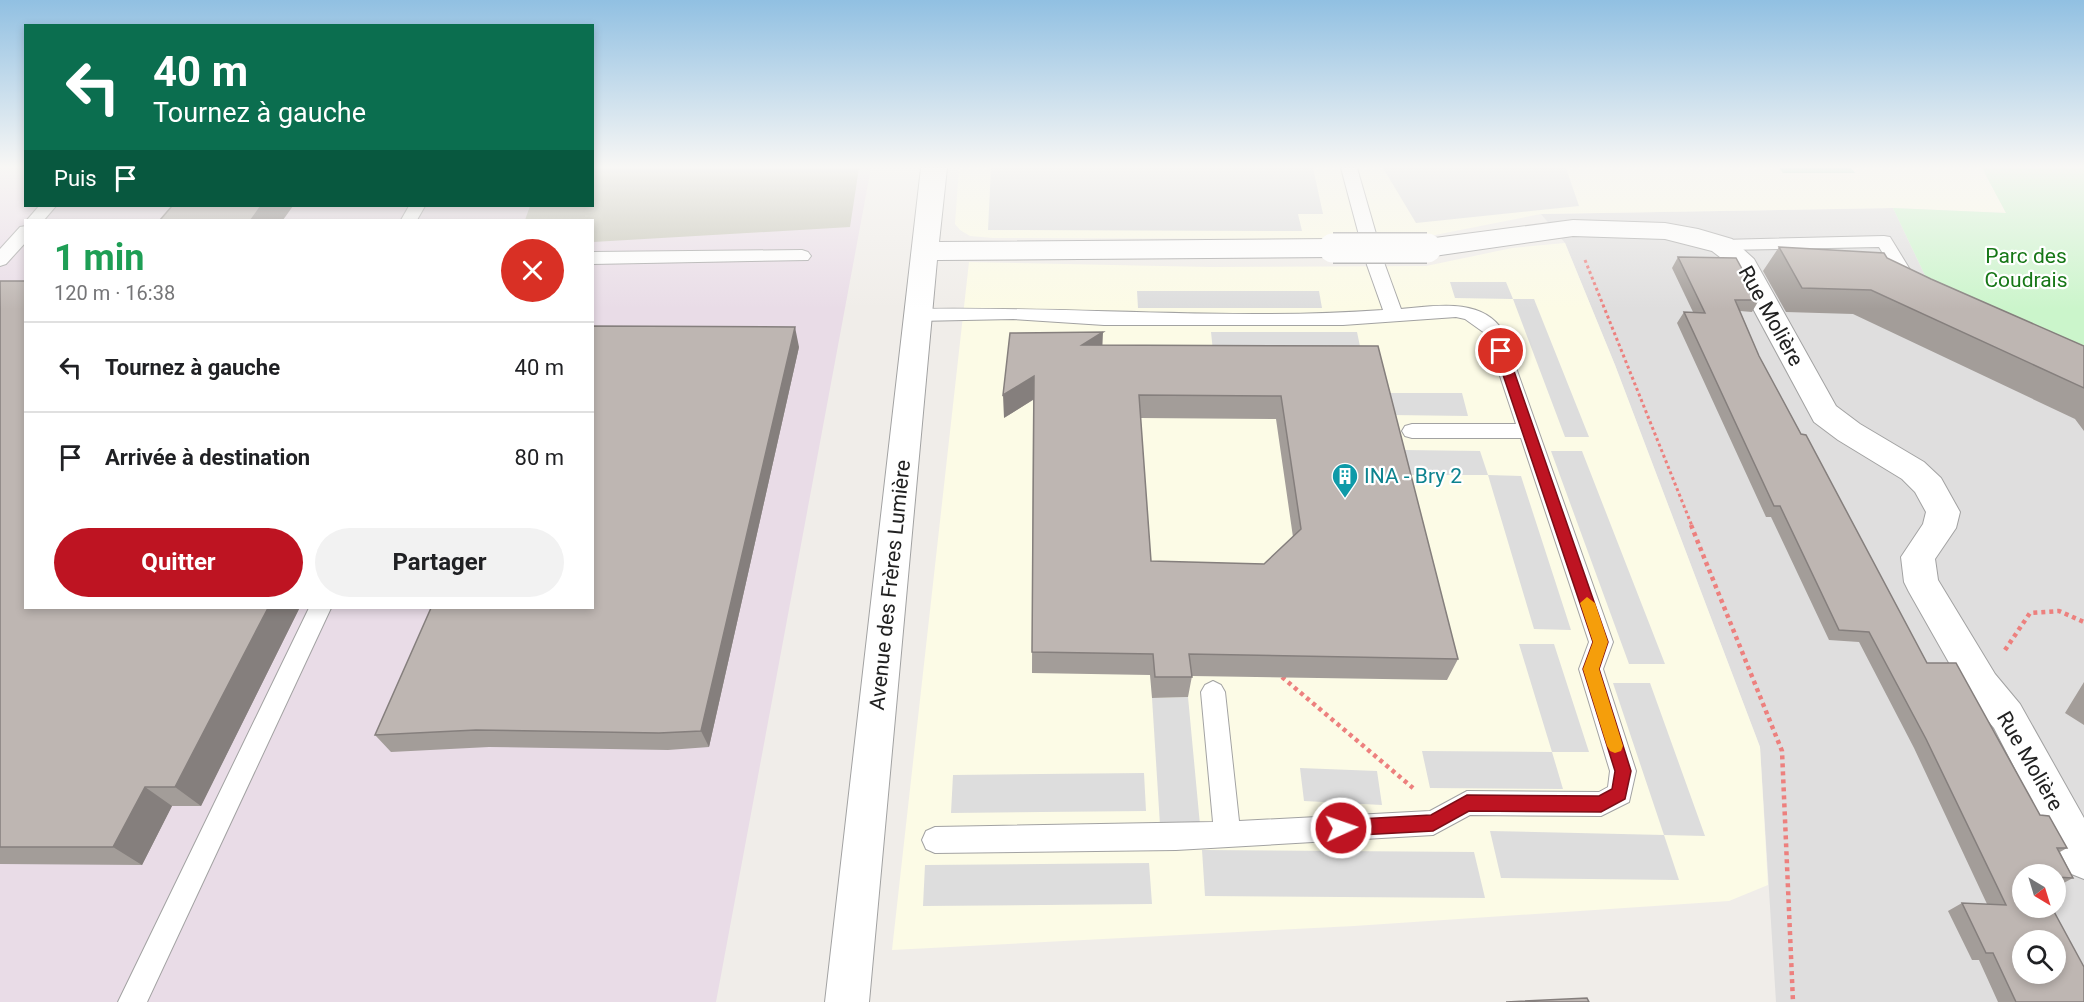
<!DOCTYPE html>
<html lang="fr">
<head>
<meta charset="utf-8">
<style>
  :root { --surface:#fff; --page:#f2f2f2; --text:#202124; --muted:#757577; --line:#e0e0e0; --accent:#be1422 }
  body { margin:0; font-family:Roboto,sans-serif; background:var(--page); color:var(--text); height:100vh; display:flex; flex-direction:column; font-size:22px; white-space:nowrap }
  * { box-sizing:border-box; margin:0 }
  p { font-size:20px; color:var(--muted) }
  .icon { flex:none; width:33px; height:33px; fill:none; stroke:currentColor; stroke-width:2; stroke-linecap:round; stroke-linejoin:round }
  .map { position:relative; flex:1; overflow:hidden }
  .details { position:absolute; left:24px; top:219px; width:570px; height:390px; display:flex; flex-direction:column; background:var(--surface); border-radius:0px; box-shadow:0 3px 9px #0003 }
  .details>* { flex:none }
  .guide { position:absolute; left:24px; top:24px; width:570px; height:183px; border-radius:0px; box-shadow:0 3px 9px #0003; background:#0b6e4f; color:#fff; overflow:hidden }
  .needle { width:39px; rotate:142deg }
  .buttons { position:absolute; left:2012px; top:864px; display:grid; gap:12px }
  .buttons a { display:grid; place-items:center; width:54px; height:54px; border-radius:50%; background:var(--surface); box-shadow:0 3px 9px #0003; font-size:30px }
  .pin { position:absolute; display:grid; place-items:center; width:51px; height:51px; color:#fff; margin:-26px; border:3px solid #fff; border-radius:50%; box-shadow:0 2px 6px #0007 }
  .me { position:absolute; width:66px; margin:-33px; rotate:87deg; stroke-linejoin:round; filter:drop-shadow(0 0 4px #0008) }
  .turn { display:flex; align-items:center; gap:21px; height:126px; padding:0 30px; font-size:27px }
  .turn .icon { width:78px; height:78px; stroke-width:2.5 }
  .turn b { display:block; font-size:42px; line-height:51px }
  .then { display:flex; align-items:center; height:57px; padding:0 30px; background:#0003; gap:12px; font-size:22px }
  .round { display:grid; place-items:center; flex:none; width:63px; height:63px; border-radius:32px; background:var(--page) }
  .headline { display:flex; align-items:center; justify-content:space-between; height:102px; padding:0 30px }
  h1 { font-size:36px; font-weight:700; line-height:45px; color:#1e9e55 }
  .action { display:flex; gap:12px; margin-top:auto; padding:12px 30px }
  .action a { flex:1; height:69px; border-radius:36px; background:var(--accent); color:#fff; font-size:24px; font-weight:700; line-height:69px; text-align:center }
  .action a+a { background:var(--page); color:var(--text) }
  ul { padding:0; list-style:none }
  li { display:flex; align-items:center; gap:18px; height:90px; padding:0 30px; border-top:2px solid var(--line) }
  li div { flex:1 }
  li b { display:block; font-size:22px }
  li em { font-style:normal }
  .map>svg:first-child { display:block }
</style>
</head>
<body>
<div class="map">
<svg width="2084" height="1002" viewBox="0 0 2084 1002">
  <rect width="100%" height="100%" fill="#f0ede9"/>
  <path fill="#dfdede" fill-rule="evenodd" d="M1893,208L1931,288L2084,357V1002H1776L1760,747L1615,365L1565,243L1541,214ZM2022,874H2055V908H2022ZM2022,940H2055V974H2022Z"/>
  <path fill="#e9dce7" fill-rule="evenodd" d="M0,168H25L26,206H592L593,168H871L716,1002H0ZM26,220H592V608H26Z"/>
  <path fill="#fcfbe6" d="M959,168H1982L2006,213L1893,208L1541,214L1430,236L1400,239L993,238L970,236L960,230L955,224Z
    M1565,243L1615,365L1760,747L1768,885L1729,901L1354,926L892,950L969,262L1210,267L1426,266L1512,248Z"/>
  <path fill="#c4c3b5" d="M593,168H859L850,227L593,242L592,220H525L530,206H592Z"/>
  <path fill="#cbf5cb" d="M1982,168H2084V357L1931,288L1893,208L2006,213Z"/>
  <path fill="#8fd7b6" d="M1779,168H1851L1855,173H1783Z"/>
  <path fill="#ddd" d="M991,168H1313L1323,214H1298L1302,231L988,230Z
    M1383,168H1566L1579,206L1416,223Z
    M1450,282H1506L1513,299H1534L1589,437H1565L1513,299L1455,298Z
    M1137,291H1319L1322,308H1138Z
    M1211,332H1357L1361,351H1213Z
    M1387,393H1462L1468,416L1392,415Z
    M1403,450L1480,451L1488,475L1521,476L1571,630L1534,629L1488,475H1409Z
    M1551,451H1582L1665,664H1629Z
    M1519,644H1554L1589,752H1552L1563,789L1430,788L1422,751L1552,752Z
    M1613,683H1650L1705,836L1664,835L1679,880L1501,878L1490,831L1664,835Z
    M1188,697L1200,825H1160L1152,698Z
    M1300,768L1377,771L1382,805L1304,801Z
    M1144,773L1146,811L951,813L953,775Z
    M1202,850L1474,852L1485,898L1205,896Z
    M1149,863L1152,904L923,906L925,865Z"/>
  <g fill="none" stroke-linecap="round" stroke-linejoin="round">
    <g stroke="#a2a2a2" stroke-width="2">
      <path id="service" d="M1341,168H1357L1385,265L1401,309C1434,306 1482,297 1503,331L1613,642L1603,669L1636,771L1629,802L1601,816L1470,815L1433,835L1176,850L935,853L926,849L922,840L926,831L935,827L1213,822L1201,692L1205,685L1213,681L1221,685L1225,692L1239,821L1430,811L1467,791L1599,792L1608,787L1610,771L1579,669L1589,642L1521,438H1412L1405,436L1402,431L1405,426L1412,424H1516L1486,334L1465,319L1456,317L1343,325H1104L1013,319L917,321L911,319L908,315L911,311L917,309C1072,306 1228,321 1383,310L1367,265Z
        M39,206H56L44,220H27Z
        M409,206H425L417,220H401Z
        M26,226V242L6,264L0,266V249L20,227Z
        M1884,236L1890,237L1920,286L1917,290H1905L1879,247L1722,250L1713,245L1722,240Z
        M802,250L808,252L811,256L808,260L592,264V252Z
        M309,608H331L147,1002H118Z"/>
    </g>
    <g stroke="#a2a2a2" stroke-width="2">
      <path id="minor" d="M921,168H947L939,242L1333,239L1343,242L1347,248L1343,254L1333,257L937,260L869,1002H825Z
        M1573,220L1665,223L1698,229L1732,239L1754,259L1836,406L1860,424L1924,462L1941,478L1960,512L1956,528L1935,559L1938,580L1995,674L2020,704L2084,818V879L2069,873L1994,728L1969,698L1909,592L1904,582L1901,557L1923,524L1926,512L1915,492L1902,479L1838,440L1814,422L1729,264L1712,251L1665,239L1573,236L1427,257L1417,254L1413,248L1417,242L1427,239Z"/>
    </g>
    <path stroke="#ed807e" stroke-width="3" stroke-dasharray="3 3" stroke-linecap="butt" d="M1585,260L1692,526"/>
    <path stroke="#ed807e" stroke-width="4.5" stroke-dasharray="4 4" stroke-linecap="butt" d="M1691,525L1782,751L1793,1002
      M2005,650L2030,613L2059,611L2084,622
      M1282,677L1413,788"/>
    <use href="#service" fill="#fff" fill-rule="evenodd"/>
    <use href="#minor" fill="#fff" fill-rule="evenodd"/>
    <g stroke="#a2a2a2" stroke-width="32" stroke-linecap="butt">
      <path id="minor-bridge" d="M1333,248H1427"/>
    </g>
    <use href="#minor-bridge" stroke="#fff" stroke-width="29"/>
  </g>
  <path fill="#a39d99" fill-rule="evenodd" d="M1779,247L1887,258L1931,279L2084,346V431L2075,419L1853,314L1786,312L1763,271Z
    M1678,257L1759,300L1752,312L1740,311L1759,356L1801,434L1927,663L2040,815L2067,848L2060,852L2073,878L2058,886H2055V874H2022L2084,1002H1998L1979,960H1972L1948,911L1962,903L1987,904L1914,748L1859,642L1829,640L1771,517H1766L1677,323L1684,312H1693L1672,268Z
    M0,281L26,608L299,609L201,806H172L142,865L0,864Z
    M1102,345L1378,346L1458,659L1447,680L1192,676L1188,697L1152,698L1150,675L1032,673L1033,400L1004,418ZM1140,418L1276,419L1293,537L1264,564L1151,561Z
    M799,347L709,747L668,750L489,747L391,752L375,735Z
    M2084,682V725L2065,713Z"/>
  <path fill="#857f7d" d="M261,206H293L283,220H251Z
    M795,327L799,347L709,747L701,731Z
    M1103,332L1102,355L1082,345Z
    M1034,376V399L1004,418L1003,395Z
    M268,608H298L299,609L201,806L175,787Z
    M145,787L172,806L142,865L113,847Z"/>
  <path fill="#beb6b2" stroke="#857f7d" stroke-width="1.5" fill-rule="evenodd" d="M172,206H261L251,220H160Z
    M1779,247L1884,253L1887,258L1931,279L2084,346V388L1871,290L1802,288Z
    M1678,257L1736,258L1759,300H1735L1759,356L1801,434L1806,435L1927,663H1956L2040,815L2049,816L2067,848H2057L2073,878L2055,877V874H2022V908H2052L2084,967V1002H2016L1993,953H1986L1962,903L2006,905L1926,739L1869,632L1839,630L1780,506H1774L1684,312L1705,313ZM2022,940H2055V974H2022Z
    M0,281H26V608H268L175,787H145L113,847H0Z
    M592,326L795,327L701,731L659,733L476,730L375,735L431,608H592Z
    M1103,332L1082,345L1378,346L1458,659L1189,654L1192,677H1155L1153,654L1032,652L1034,376L1003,395L1010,333ZM1139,395L1281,396L1301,529L1264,564L1151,561Z
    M1587,998L1589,1002H1506Z"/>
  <linearGradient id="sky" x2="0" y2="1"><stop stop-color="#91c0e2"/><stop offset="0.54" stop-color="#f8f7f5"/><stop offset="1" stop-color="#f8f7f5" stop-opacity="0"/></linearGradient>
  <rect width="2084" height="309" fill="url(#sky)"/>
  <path fill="#be1422" stroke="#7c0d16" stroke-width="1.5" d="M1501,347L1507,351L1608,642L1599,669L1631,771L1625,799L1601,812L1469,811L1433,831L1341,836L1335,833L1333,828L1335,822L1341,820L1431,815L1467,795L1599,796L1612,789L1615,771L1583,669L1593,642L1495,351Z"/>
  <path fill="#f59e0b" d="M1587,597L1595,603L1608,642L1599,669L1623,746L1621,751L1615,753L1610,751L1607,746L1583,669L1593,642L1580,603Z"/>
  <defs>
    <g id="building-pin" transform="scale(1.35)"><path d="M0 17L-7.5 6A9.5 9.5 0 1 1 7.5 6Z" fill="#0f9aa8" stroke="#fff"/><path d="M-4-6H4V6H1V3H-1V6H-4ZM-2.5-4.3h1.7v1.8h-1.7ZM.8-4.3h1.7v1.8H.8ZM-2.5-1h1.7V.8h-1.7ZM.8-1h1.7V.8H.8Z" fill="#fff"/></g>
  </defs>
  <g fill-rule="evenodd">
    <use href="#building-pin" x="1345" y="476"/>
  </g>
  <g text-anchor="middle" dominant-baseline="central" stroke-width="4.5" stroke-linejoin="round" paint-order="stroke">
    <g font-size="21" fill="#177717" stroke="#fff">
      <text x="2026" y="256">Parc des<tspan x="2026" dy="24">Coudrais</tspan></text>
    </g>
    <g font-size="21" fill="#212121" stroke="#fff">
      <text transform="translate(1771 316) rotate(61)">Rue Molière</text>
      <text transform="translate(890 585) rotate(-84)">Avenue des Frères Lumière</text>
      <text transform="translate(2030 761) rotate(60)">Rue Molière</text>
    </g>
    <g font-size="21" fill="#0d838f" stroke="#fff" text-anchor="start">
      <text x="1364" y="476">INA - Bry 2</text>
    </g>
  </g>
</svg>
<div class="buttons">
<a><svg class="needle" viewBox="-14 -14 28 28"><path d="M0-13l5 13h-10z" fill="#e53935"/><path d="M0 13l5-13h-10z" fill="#757577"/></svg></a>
<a><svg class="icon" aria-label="search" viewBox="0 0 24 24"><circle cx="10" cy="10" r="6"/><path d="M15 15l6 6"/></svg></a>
</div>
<div class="pin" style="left:1501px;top:351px;background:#d93025"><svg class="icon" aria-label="arrive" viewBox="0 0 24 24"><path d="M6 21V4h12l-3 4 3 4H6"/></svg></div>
<svg class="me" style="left:1341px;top:828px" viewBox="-20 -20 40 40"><circle r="17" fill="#be1422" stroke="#fff" stroke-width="3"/><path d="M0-11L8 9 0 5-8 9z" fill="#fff"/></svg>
<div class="guide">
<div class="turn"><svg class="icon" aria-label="left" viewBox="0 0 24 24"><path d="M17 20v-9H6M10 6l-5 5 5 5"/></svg><div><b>40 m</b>Tournez à gauche</div></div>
<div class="then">Puis<svg class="icon" aria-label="arrive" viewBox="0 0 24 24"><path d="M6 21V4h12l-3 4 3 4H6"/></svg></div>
</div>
<section class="details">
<div class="headline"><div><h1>1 min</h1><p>120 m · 16:38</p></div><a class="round" style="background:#d93025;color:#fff"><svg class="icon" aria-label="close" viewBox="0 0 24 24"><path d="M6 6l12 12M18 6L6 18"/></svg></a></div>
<ul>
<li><svg class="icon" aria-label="left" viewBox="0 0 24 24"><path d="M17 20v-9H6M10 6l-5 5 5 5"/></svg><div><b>Tournez à gauche</b></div><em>40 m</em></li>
<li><svg class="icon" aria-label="arrive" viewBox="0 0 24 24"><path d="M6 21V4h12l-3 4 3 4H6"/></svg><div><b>Arrivée à destination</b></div><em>80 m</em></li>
</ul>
<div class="action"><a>Quitter</a><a>Partager</a></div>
</section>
</div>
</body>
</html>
